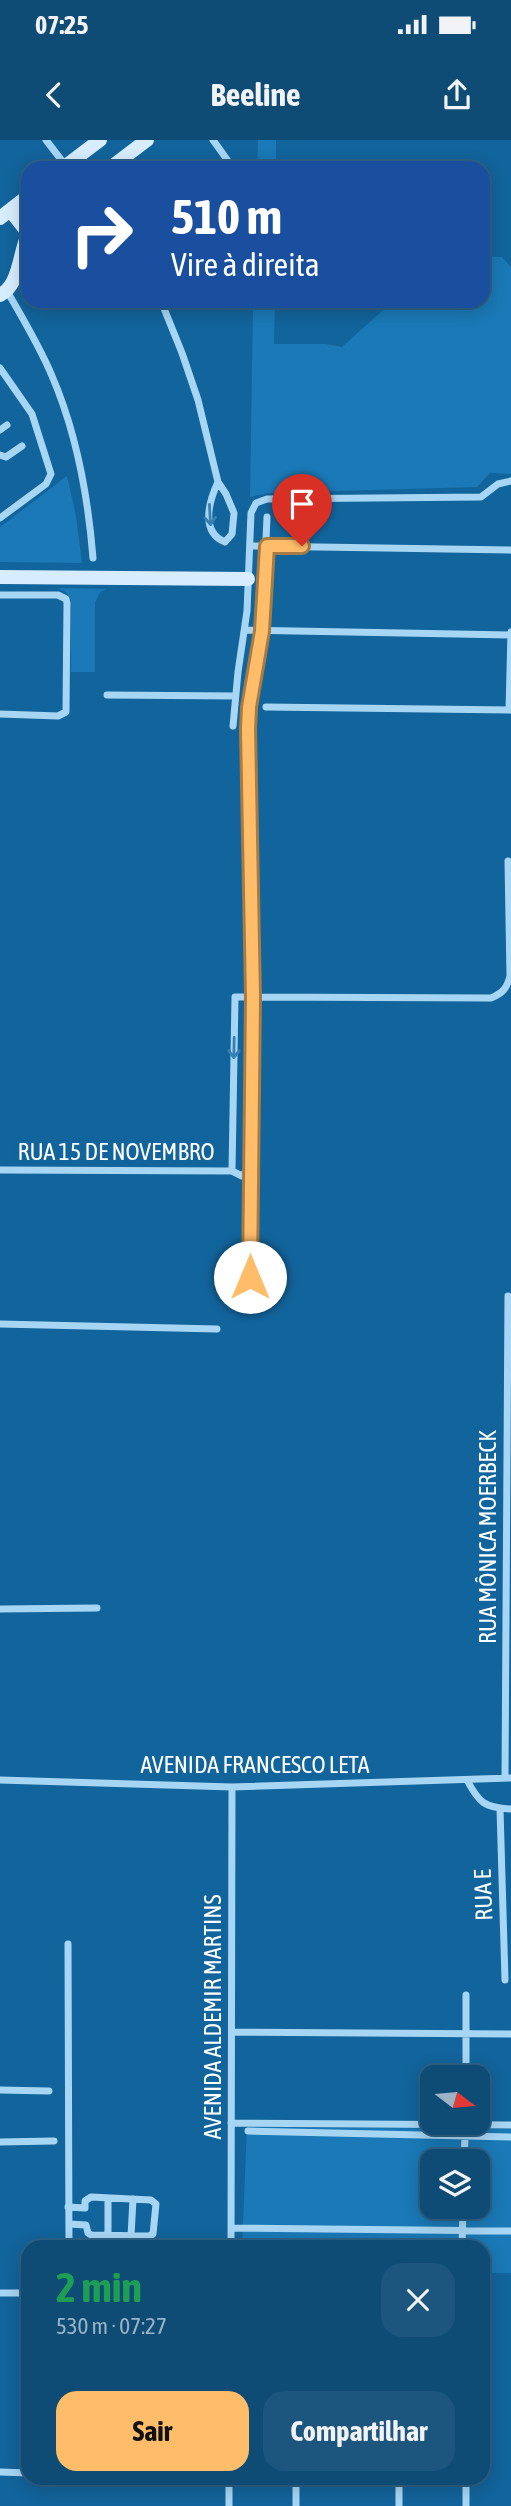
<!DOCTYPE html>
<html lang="pt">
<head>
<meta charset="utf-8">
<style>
  :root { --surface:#0e4b75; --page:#1c557d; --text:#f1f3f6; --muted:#9bb3c5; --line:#2e6387; --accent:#ffbd6a }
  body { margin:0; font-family:"Asap Condensed",sans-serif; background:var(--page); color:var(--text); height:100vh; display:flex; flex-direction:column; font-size:26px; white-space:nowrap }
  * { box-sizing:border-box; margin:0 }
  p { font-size:23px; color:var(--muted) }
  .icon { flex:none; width:38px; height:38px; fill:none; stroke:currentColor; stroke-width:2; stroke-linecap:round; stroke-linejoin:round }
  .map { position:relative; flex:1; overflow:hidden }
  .drawer { position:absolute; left:21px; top:2100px; width:469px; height:245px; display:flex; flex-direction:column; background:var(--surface); border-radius:21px; box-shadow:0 4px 18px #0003,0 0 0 2px var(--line) }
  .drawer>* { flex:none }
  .hud { position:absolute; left:21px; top:21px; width:469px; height:147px; border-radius:21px; box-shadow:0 4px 18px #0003,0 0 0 2px var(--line); background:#1a4fa0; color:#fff; overflow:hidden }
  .needle { width:46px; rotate:106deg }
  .controls { position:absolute; left:420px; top:1925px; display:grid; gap:14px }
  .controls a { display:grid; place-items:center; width:70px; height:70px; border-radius:14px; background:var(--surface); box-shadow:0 4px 18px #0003,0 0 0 2px var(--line); font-size:35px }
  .pin { position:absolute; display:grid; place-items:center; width:60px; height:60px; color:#fff; margin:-72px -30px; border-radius:50% 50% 50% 0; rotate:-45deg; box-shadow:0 0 7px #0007 }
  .pin .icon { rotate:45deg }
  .me { position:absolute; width:77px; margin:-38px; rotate:0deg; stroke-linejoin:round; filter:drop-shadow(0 0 5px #0008) }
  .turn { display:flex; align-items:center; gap:24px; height:147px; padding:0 35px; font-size:32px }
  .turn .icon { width:91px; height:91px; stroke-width:2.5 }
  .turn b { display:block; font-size:49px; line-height:60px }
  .round { display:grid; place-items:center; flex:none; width:74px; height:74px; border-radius:21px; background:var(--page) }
  .headline { display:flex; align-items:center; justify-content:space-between; height:119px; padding:0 35px }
  h1 { font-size:42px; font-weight:700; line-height:52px; color:#1e9e55 }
  .action { display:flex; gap:14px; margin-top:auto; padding:14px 35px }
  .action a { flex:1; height:80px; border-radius:21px; background:var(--accent); color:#111; font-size:28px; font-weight:700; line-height:80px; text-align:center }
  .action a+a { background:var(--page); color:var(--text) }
  .status { display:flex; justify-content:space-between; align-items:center; height:49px; padding:0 35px; background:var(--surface); direction:ltr }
  .status svg { height:19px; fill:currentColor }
  header { display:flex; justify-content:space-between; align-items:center; height:91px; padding:0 35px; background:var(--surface); font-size:32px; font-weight:700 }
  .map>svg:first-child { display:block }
</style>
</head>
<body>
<div class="status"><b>07:25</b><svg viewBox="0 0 49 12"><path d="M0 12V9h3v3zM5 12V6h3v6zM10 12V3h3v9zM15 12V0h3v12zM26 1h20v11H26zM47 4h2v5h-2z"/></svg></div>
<header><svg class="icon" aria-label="back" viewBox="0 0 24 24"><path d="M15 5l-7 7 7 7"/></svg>Beeline<svg class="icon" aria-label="share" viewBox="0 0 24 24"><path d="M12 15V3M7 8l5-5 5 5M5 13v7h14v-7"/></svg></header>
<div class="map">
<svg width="511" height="2366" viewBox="0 0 511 2366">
  <rect width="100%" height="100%" fill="#12649c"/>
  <path fill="#1a79b6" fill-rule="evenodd" d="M258,0H276V28H257Z
    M483,116L502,117L511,127V334L490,333L477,347L268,353L250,357L253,161H275L274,204H326L342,207L393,161H483Z
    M67,336L76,376L82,423L0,422V387Z
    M57,448L107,449L100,452L95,463V532H71V461L66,452Z
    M247,1987L511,1989V2133H483V2107H242ZM432,2021H478V2067H432Z"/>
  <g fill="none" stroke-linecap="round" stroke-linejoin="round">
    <path stroke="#a7d6f4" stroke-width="7" d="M46,0L66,26
      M213,0L233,28
      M7,151C23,179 40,207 52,236C77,294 88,356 93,418
      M161,161L182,213L198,260L218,342L226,354L234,373L232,394L225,402C200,392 209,361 218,342
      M0,228L32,274L51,334L46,344L0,378
      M0,290L7,285
      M0,315L6,317L22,306
      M250,406L511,410
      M0,455H58L66,459L67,463L66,572L58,576L0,574
      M246,490L511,495
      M107,555L235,556
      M266,567L511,570
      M509,570L511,492
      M233,586L238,532L247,471L251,373L256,363L267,359L481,357L498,344L511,341
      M251,1026L242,1036L232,1031L235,857L491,858C503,853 507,848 510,836L508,721
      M0,1030L232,1031
      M250,1137L253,857L248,589L249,567L262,490L267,377
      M0,1184L217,1189
      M0,1469L97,1468
      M505,1638L508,1156
      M0,1640L232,1647L511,1638
      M467,1640C479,1663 485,1668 511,1669
      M500,1669L505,1840
      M68,1804L69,2107
      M466,1855V1937
      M232,1892L511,1894
      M0,1950L49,1951
      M231,1983L511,1985
      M248,1991L511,1997
      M0,2002L54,2001
      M464,2021L465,1997
      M68,2067L85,2068V2061L91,2057L151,2060L156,2064L153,2094L149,2096L91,2095L88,2093L86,2085L69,2084
      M231,2088L511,2091
      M108,2095V2058
      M131,2096L133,2059
      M231,2107L232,1647
      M462,2107L463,2067
      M0,2153H28
      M0,2332L28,2333
      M399,2338V2366
      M229,2366V2338
      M296,2366V2338
      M466,2366V2338"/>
    <path stroke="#d7edfd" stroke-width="14" d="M63,28L100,0
      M110,28L147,0
      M10,70L28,93
      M0,78L28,56
      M0,155C20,145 19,113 28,95
      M0,437L248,439"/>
  </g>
  <defs><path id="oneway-shaft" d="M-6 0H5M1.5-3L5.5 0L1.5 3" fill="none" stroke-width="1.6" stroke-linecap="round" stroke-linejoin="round" transform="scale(1.75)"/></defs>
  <g stroke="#3780b2">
    <use href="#oneway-shaft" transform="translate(210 375) rotate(87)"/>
    <use href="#oneway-shaft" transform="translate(234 908) rotate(91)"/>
  </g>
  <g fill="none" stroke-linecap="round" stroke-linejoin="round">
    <g stroke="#a67b45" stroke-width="18">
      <path id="route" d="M250,1137L253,857L248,589L249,567L262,491L267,406H302"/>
    </g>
    <use href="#route" stroke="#ffbd6a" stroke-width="12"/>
  </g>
  <g text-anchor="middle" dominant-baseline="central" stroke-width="7" stroke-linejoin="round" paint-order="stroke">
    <g font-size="24" fill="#fff" stroke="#12649c">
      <text x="116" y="1011">RUA 15 DE NOVEMBRO</text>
      <text transform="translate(487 1397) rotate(-90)">RUA MÔNICA MOERBECK</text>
      <text x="255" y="1624">AVENIDA FRANCESCO LETA</text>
      <text transform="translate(483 1755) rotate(-92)">RUA E</text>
      <text transform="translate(212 1877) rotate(-90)">AVENIDA ALDEMIR MARTINS</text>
    </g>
  </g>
</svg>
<div class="controls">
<a><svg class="needle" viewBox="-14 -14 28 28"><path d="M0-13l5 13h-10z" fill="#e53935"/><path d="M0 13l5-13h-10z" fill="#9bb3c5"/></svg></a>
<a><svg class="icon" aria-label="layers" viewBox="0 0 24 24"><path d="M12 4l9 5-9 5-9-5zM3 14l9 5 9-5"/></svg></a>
</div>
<div class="pin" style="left:302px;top:406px;background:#d93025"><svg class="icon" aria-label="arrive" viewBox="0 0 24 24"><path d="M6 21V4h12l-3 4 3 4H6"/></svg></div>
<svg class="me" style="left:250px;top:1137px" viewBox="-20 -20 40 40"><circle r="19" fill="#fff"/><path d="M0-13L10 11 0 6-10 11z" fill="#ffbd6a"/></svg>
<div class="hud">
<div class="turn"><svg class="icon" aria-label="right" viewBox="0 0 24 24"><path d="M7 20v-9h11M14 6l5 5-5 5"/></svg><div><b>510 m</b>Vire à direita</div></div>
</div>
<section class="drawer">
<div class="headline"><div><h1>2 min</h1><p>530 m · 07:27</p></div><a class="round"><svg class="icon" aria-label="close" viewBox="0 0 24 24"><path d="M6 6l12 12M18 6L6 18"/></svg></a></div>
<div class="action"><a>Sair</a><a>Compartilhar</a></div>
</section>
</div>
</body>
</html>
